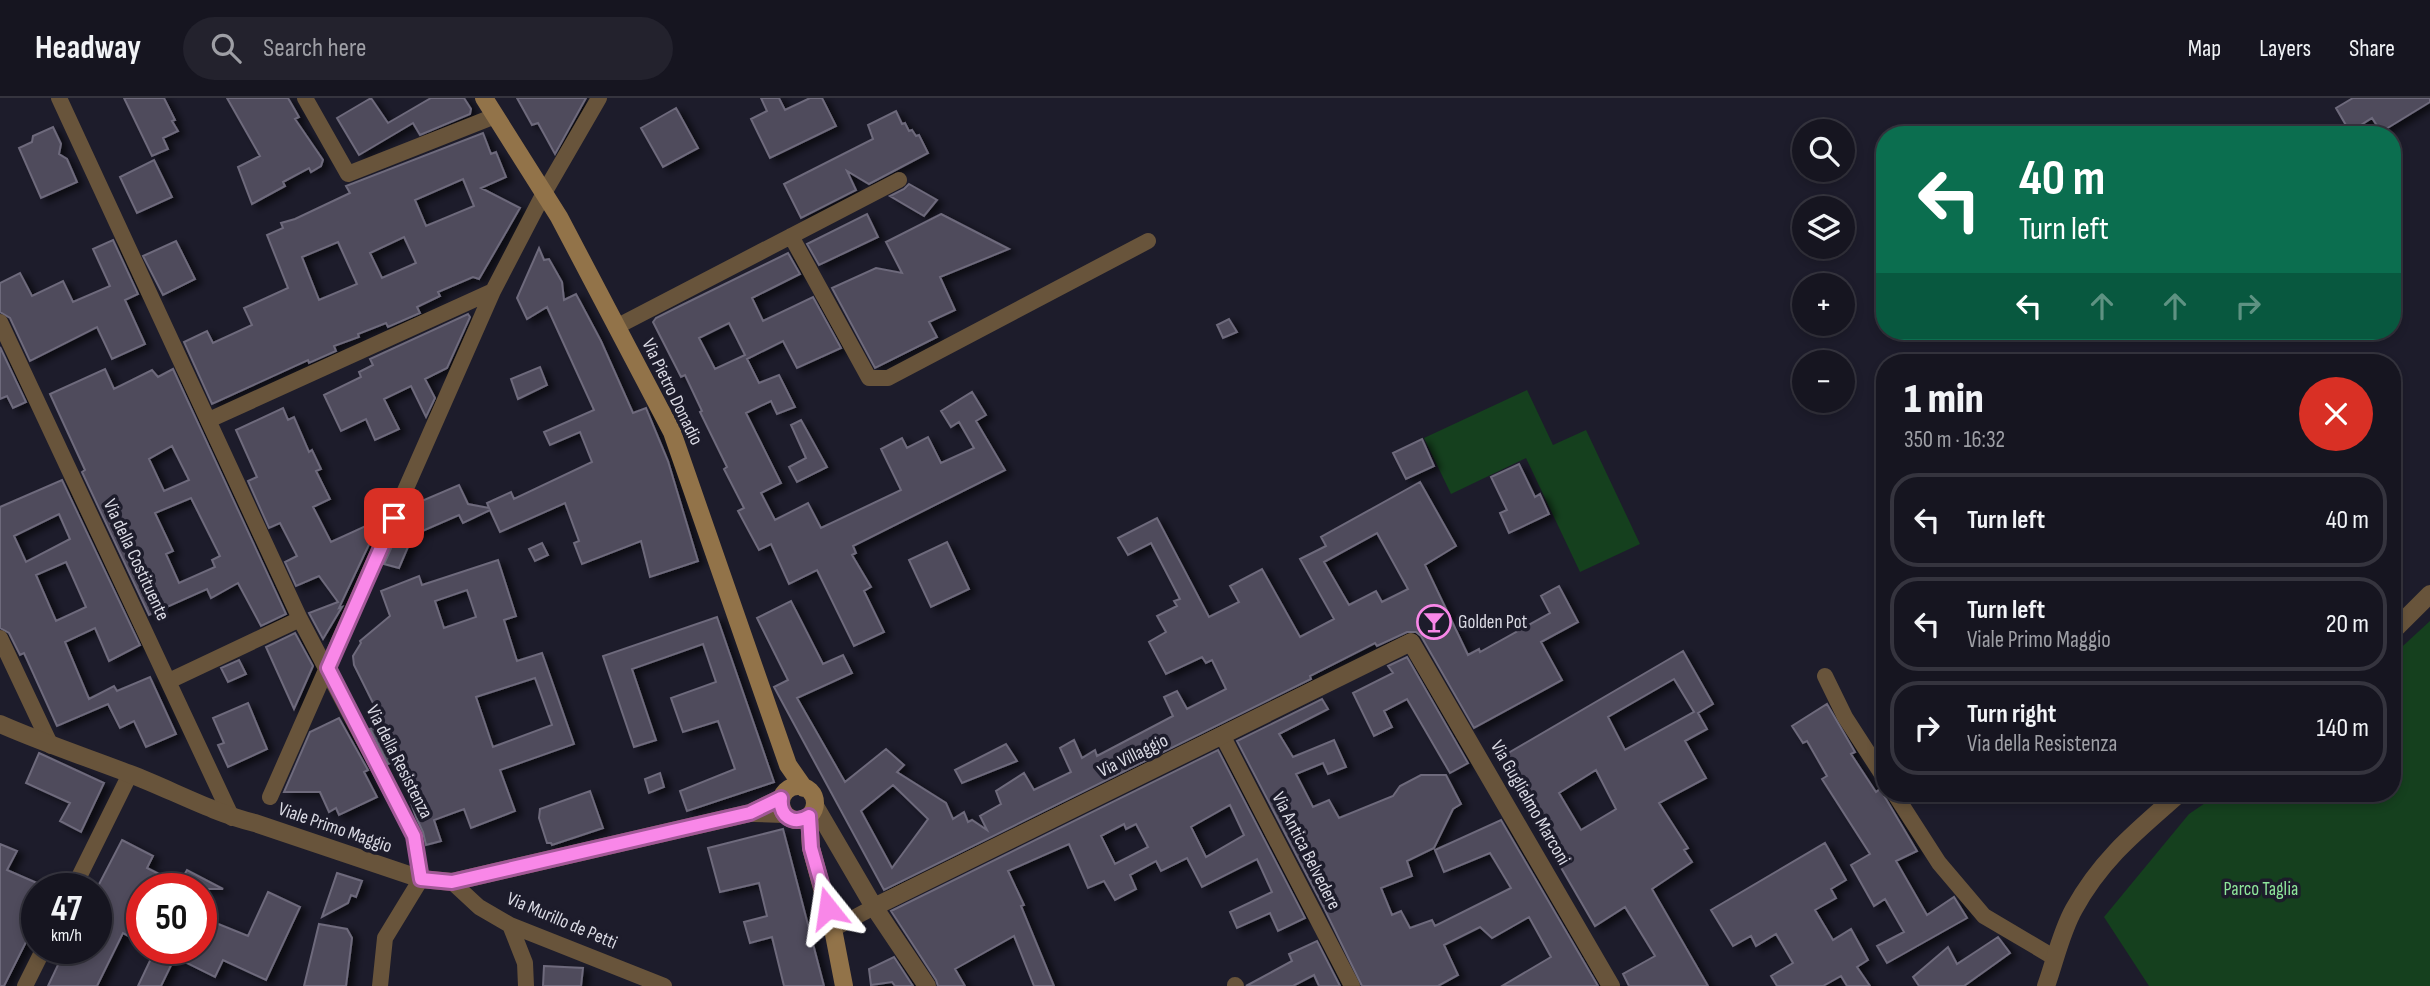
<!DOCTYPE html>
<html lang="en">
<head>
<meta charset="utf-8">
<style>
  :root { --surface:#161520; --page:#23222d; --text:#f1f3f6; --muted:#9e9fa5; --line:#35343e }
  body { margin:0; font-family:"Sofia Sans Condensed",sans-serif; background:var(--page); color:var(--text); height:100vh; display:flex; flex-direction:column; font-size:26px; white-space:nowrap }
  * { box-sizing:border-box; margin:0 }
  p { font-size:23px; color:var(--muted) }
  .icon { flex:none; width:38px; height:38px; fill:none; stroke:currentColor; stroke-width:2; stroke-linecap:round; stroke-linejoin:round }
  .map { position:relative; flex:1; overflow:hidden }
  .side { position:absolute; left:1876px; top:256px; width:525px; height:448px; display:flex; flex-direction:column; background:var(--surface); border-radius:28px; box-shadow:0 4px 10px #0003,0 0 0 2px var(--line) }
  .side>* { flex:none }
  .top-card { position:absolute; left:1876px; top:28px; width:525px; height:214px; border-radius:28px; box-shadow:0 4px 10px #0003,0 0 0 2px var(--line); background:#0b6e4f; color:#fff; overflow:hidden }
  .tools { position:absolute; left:1792px; top:21px; display:grid; gap:14px }
  .tools a { display:grid; place-items:center; width:63px; height:63px; border-radius:50%; background:var(--surface); box-shadow:0 4px 10px #0003,0 0 0 2px var(--line); font-size:35px }
  .speed { position:absolute; left:21px; top:775px; display:flex; gap:14px; font-size:35px; font-weight:700; text-align:center }
  .speed>* { display:grid; place-content:center; width:91px; height:91px; border-radius:50%; background:var(--surface); box-shadow:0 4px 10px #0003,0 0 0 2px var(--line); line-height:1 }
  .speed small { font-size:18px; font-weight:400 }
  .speed .limit { border:10px solid #d22; background:#fff; color:#111 }
  .pin { position:absolute; display:grid; place-items:center; width:60px; height:60px; color:#fff; margin:-30px; border-radius:14px; box-shadow:0 4px 10px #0006 }
  .me { position:absolute; width:77px; margin:-38px; rotate:345deg; stroke-linejoin:round; filter:drop-shadow(0 0 5px #0008) }
  .turn { display:flex; align-items:center; gap:24px; height:147px; padding:0 28px; font-size:32px }
  .turn .icon { width:91px; height:91px; stroke-width:2.5 }
  .turn b { display:block; font-size:49px; line-height:60px }
  .lanes { display:flex; align-items:center; height:66px; padding:0 28px; background:#0003; justify-content:center; gap:35px; direction:ltr }
  .lanes .off { opacity:.35 }
  .round { display:grid; place-items:center; flex:none; width:74px; height:74px; border-radius:37px; background:var(--page) }
  .summary { display:flex; align-items:center; justify-content:space-between; height:119px; padding:0 28px }
  h1 { font-size:42px; font-weight:800; line-height:52px }
  ul { padding:0; list-style:none }
  li { display:flex; align-items:center; gap:21px; height:94px; margin:0 14px 10px; padding:0 14px; border:4px solid var(--line); border-radius:28px }
  li div { flex:1 }
  li b { display:block; font-size:26px }
  li em { font-style:normal }
  header { display:flex; align-items:center; gap:42px; box-sizing:border-box; height:98px; padding:0 35px; background:var(--surface); border-bottom:2px solid var(--line) }
  header strong { font-size:33px }
  nav { display:flex; gap:38px; margin-inline-start:auto; font-size:24px }
  .search { width:490px; height:63px; background:var(--page); display:flex; align-items:center; gap:18px; box-sizing:border-box; padding:0 24px; border-radius:38px; color:var(--muted); font-size:26px }
  .map>svg:first-child { display:block }
</style>
</head>
<body>
<header>
<strong>Headway</strong>
<div class="search"><svg class="icon" aria-label="search" viewBox="0 0 24 24"><circle cx="10" cy="10" r="6"/><path d="M15 15l6 6"/></svg>Search here</div>
<nav><a>Map</a><a>Layers</a><a>Share</a></nav>
</header>
<div class="map">
<svg width="2430" height="888" viewBox="0 0 2430 888">
  <defs>
    <filter id="shadow"><feDropShadow dx="6" dy="3.5" stdDeviation="3.5" flood-color="#0009"/></filter>
  </defs>
  <rect width="100%" height="100%" fill="#1d1c2b"/>
  <path fill="#15401e" d="M1527,292L1553,347L1586,332L1640,446L1580,474L1526,360L1451,396L1424,340Z
    M2430,523V888H2149L2104,819L2189,716L2220,695H2392V558Z"/>
  <path fill="#4f4b5c" stroke="#6e6a7c" stroke-width="2" fill-rule="evenodd" filter="url(#shadow)" d="M124,0H164L175,22L172,23L178,33L163,40L168,51L152,58Z
    M227,0H288L299,19L295,21L323,62L321,68L311,74L309,70L283,84L285,88L252,106L238,69L260,58Z
    M371,0L388,25L431,0H464L471,11L470,16L420,37L413,25L359,57L337,20Z
    M517,0H586L555,56L538,25L532,27Z
    M761,0H779L785,12L810,0H822L836,28L770,60L751,21L767,13Z
    M2353,0H2430V4L2381,34L2372,20L2350,34L2336,10Z
    M676,10L698,50L663,69L641,30Z
    M896,13L902,26L905,25L909,33L912,32L916,38L919,37L928,55L869,86L847,73L856,92L801,120L784,86L873,41L868,27Z
    M53,29L61,46L59,56L67,61L77,84L41,100L19,50L32,44L33,38Z
    M483,35L491,56L496,54L506,79L481,90L520,110L479,181L473,179L438,194L440,198L417,209L420,215L388,229L386,225L358,236L359,239L334,248L336,253L309,265L308,262L212,306L184,244L207,233L213,245L252,227L244,210L288,190L267,137L283,130L281,125L295,121L350,95L346,88ZM463,81L474,108L426,128L415,102ZM404,139L416,165L382,180L370,155ZM338,144L357,186L319,202L302,159Z
    M154,62L172,99L137,115L120,79Z
    M909,86L937,102L924,118L890,98L904,91Z
    M867,116L878,139L819,167L807,146Z
    M941,116L1009,151L940,179L955,212L929,224L937,239L875,270L832,190L876,170L902,175L886,144Z
    M113,142L138,196L125,202L145,246L112,261L97,229L30,263L10,220L0,214V185L20,175L32,198L63,183L73,204L110,188L93,151Z
    M176,143L195,181L163,197L143,158Z
    M539,150L544,162L549,161L562,184L564,202L576,196L601,243L633,315L646,310L668,363L698,463L650,479L641,443L582,466L574,445L579,443L565,405L500,434L490,412L463,425L459,417L413,437L399,470L384,466L410,408L459,387L468,406L489,410L487,405L511,394L514,401L592,364L580,334L550,347L544,334L594,312L547,209L527,221L517,200Z
    M788,155L800,176L752,200L763,223L813,199L841,250L797,270L783,243L747,261L759,285L779,277L795,309L777,316L771,303L746,315L781,385L761,395L775,422L808,405L821,430L901,392L881,351L902,340L907,350L928,339L941,365L974,350L959,324L951,329L941,313L972,294L986,317L976,323L1005,372L853,448L856,455L852,457L871,489L864,493L884,534L854,548L817,472L789,486L771,446L759,452L738,413L744,410L724,371L727,369L700,314L702,313L685,277L681,279L653,224L656,220L680,208ZM729,225L745,257L715,271L699,240Z
    M468,216L470,219L447,270L425,281L435,300L426,319L411,288L384,301L399,331L375,342L366,321L341,333L324,297L361,279L359,274L373,267L370,261Z
    M1229,221L1237,234L1223,240L1217,227Z
    M0,249L26,304L13,310L7,298L0,301Z
    M540,269L547,287L518,301L511,281Z
    M105,271L114,291L152,272L158,279L173,271L286,516L261,528L238,485L211,500L207,491L149,517L82,374L85,372L50,296ZM172,348L189,382L164,393L149,361ZM191,400L220,458L212,462L215,469L179,485L166,456L173,453L155,415Z
    M283,310L288,322L294,319L309,354L312,352L321,371L316,373L330,401L313,409L331,444L381,421L339,510L342,509L323,541L309,515L338,504L319,478L296,488L285,464L297,458L280,425L269,430L248,383L257,379L236,332Z
    M801,322L827,369L797,384L789,369L806,360L791,327Z
    M1422,341L1434,368L1406,381L1393,355Z
    M1519,366L1535,399L1540,396L1549,416L1509,435L1500,415L1507,412L1491,379Z
    M62,382L140,547L109,563L95,530L65,544L89,601L114,588L117,593L150,579L176,636L146,649L134,623L120,630L108,606L57,628L24,555L20,557L9,535L0,530V409ZM59,416L70,441L26,464L14,438ZM66,464L86,509L56,523L36,477Z
    M1420,384L1456,448L1425,467L1468,557L1479,551L1480,554L1550,515L1541,498L1559,488L1578,524L1541,544L1562,582L1474,630L1421,538L1416,534H1407L1377,548L1375,545L1310,578L1311,581L884,792L774,589L788,582L757,520L791,503L823,566L843,557L852,575L797,600L845,684L886,651L904,667L897,674L946,705L953,721L964,714L968,724L972,722L987,732L980,718L1001,706L996,693L1024,675L1034,692L1071,674L1060,650L1074,642L1082,660L1095,652L1097,658L1173,618L1164,599L1177,593L1187,611L1226,591L1212,562L1206,565L1202,559L1166,576L1149,544L1166,534L1157,518L1177,508L1174,503L1180,501L1151,445L1128,457L1118,440L1157,420L1209,519L1239,504L1230,488L1262,471L1300,539L1334,521L1300,461L1326,448L1321,439ZM1377,435L1408,491L1382,504L1376,493L1349,507L1324,464ZM893,687L928,721L892,770L861,713Z
    M947,444L969,491L931,509L909,462Z
    M542,445L548,457L535,463L529,451Z
    M498,462L516,518L504,522L517,563L542,555L574,646L500,672L515,713L471,730L464,711L434,722L441,743L426,747L423,734L416,719L396,663L388,666L370,631L383,625L354,567L353,558L361,545L360,543L390,518L381,493L419,478L422,487ZM467,492L476,519L444,530L435,503ZM535,580L552,627L493,649L476,599Z
    M717,519L774,684L687,713L680,693L735,671L718,623L683,634L671,600L716,584L703,546L632,571L656,642L634,649L603,558Z
    M295,535L313,568L294,611L266,549Z
    M1683,553L1713,606L1698,615L1707,631L1685,643L1706,680L1659,705L1688,750L1684,752L1692,764L1652,791L1708,888H1629L1623,876L1655,858L1625,809L1595,828L1498,661ZM1674,581L1694,614L1625,652L1608,619ZM1596,672L1616,711L1581,732L1559,695Z
    M1407,559L1468,665L1450,675L1407,601L1384,613L1392,629L1374,638L1353,595L1393,575L1388,568Z
    M239,562L246,576L228,584L221,570Z
    M1322,601L1328,611L1279,636L1293,659L1334,642L1346,669L1328,676L1323,665L1296,676L1313,709L1329,702L1339,720L1393,698L1400,688L1421,677H1446L1461,706L1453,711L1434,750L1407,763L1412,778L1381,790L1392,817L1401,813L1410,830L1432,822L1435,828L1511,790L1490,755L1444,774L1435,752L1501,722L1598,888H1502L1551,859L1529,819L1492,840L1480,829L1444,847L1458,877L1438,888H1362L1324,810L1237,643Z
    M248,605L267,651L228,669L218,647L224,645L213,620Z
    M1827,606L1855,654L1851,656L1876,694L1880,691L1917,753L1896,763L1927,817L1954,799L1967,820L1887,865L1877,848L1904,834L1885,801L1874,808L1851,767L1870,756L1822,681L1827,678L1807,643L1803,645L1792,628Z
    M339,620L368,672L364,674L377,699L339,717L336,710L329,714L320,694H284L310,634Z
    M1006,646L1017,663L962,685L955,672Z
    M1218,652L1305,820L1278,833L1270,815L1237,830L1230,814L1272,794L1257,761L1202,789L1187,760L1161,773L1156,763L1130,777L1136,791L1115,802L1104,783L1088,790L1069,746L1008,773L1024,807L1021,808L1054,888H1034L1014,838L955,871L965,888H938L936,882L891,813ZM1230,707L1244,737L1206,759L1191,729ZM1124,726L1126,731L1136,726L1148,749L1115,766L1101,738Z
    M39,655L104,685L81,734L60,723L70,705L26,685Z
    M660,675L664,689L649,695L645,681Z
    M590,693L603,730L552,747L551,745H547L539,720L540,711Z
    M783,731L824,888H784L772,839L750,845L744,824L767,818L759,785L720,794L708,750Z
    M122,742L153,758L147,770L179,786L187,772L223,791H142V845L123,835L97,888H48L66,850H96V792Z
    M1825,745L1846,782L1831,791L1836,800L1815,812L1833,842L1851,831L1868,862L1857,869L1870,888H1847L1841,878L1823,888H1777L1771,878L1793,865L1776,836L1756,848L1751,838L1733,848L1711,812Z
    M0,746L17,753L7,772L37,785V833L32,842L28,840L4,888H0Z
    M337,775L362,783L356,799L351,797L348,805L322,819Z
    M268,794L300,809L266,882L223,862L215,879L175,859L161,888H138L156,850H201V819L248,838Z
    M319,826L347,831L352,840L346,888H304Z
    M1998,839L2010,855L1964,888H1919L1913,879L1948,849L1957,866Z
    M1317,843L1340,888H1319L1314,877L1293,888H1246L1292,863L1289,856Z
    M894,859L913,888H895L892,884L871,887L869,871Z
    M544,868L583,870L581,888H543Z"/>
  <g fill="none" stroke-linecap="round" stroke-linejoin="round">
    <path stroke="#68543b" stroke-width="16" d="M59,0L300,521L414,738L421,781L385,840L380,888
      M305,0L348,76L495,18
      M791,138L869,280H888L1148,143
      M0,224L232,720
      M616,229L899,82
      M209,322L493,193
      M0,540L51,648
      M1825,578L1845,619L1885,681
      M169,583L300,521
      M1222,637L1352,888
      M1894,695L1939,765L1984,818L2055,860
      M270,699L493,193L544,95L599,0
      M452,784L479,809L510,827L664,888
      M73,791L130,676
      M510,827L525,865L526,888
      M833,831L874,809
      M1235,887L1236,888
      M25,888L44,850"/>
    <path stroke="#68543b" stroke-width="18" d="M2392,534L2430,496
      M0,626C43,645 86,659 130,676C172,692 211,714 255,725L421,781L452,784L750,715L781,700
      M815,708L874,809L927,888
      M754,715L784,716
      M874,809L1411,544L1611,888
      M2046,888C2055,863 2061,834 2074,811C2102,760 2138,732 2180,695"/>
    <path stroke="#927349" stroke-width="18" d="M484,0L559,119L672,334L788,667L804,690
      M781 705a17 17 0 1 1 34 0a17 17 0 1 1-34 0Z
      M809,718L811,750L833,831L844,888"/>
  </g>
  <g fill="none" stroke-linecap="round" stroke-linejoin="round">
    <g stroke="#a25897" stroke-width="18">
      <path id="route" d="M394,420L328,570L414,738L421,781L452,784L750,715L781,700C779,718 793,728 809,718L811,750L828,810"/>
    </g>
    <use href="#route" stroke="#f987e8" stroke-width="12"/>
  </g>
  <defs>
    <g id="bar-ring" transform="scale(1.75)"><circle r="9.5" fill="#1d1c2b" stroke="#f987e8" stroke-width="1.5"/><path d="M-6-5H6L.8 .8V4.5H3.5V6h-7V4.5H-.8V.8Z" fill="#f987e8"/></g>
  </defs>
  <g fill-rule="evenodd">
    <use href="#bar-ring" x="1434" y="524"/>
  </g>
  <g text-anchor="middle" dominant-baseline="central" stroke-width="7" stroke-linejoin="round" paint-order="stroke">
    <g font-size="19" fill="#dadae4" stroke="#1d1c2b">
      <text transform="translate(672 294) rotate(64)">Via Pietro Donadio</text>
      <text transform="translate(136 462) rotate(65)">Via della Costituente</text>
      <text transform="translate(1133 658) rotate(-26)">Via Villaggio</text>
      <text transform="translate(399 664) rotate(63)">Via della Resistenza</text>
      <text transform="translate(1530 705) rotate(60)">Via Guglielmo Marconi</text>
      <text transform="translate(335 730) rotate(19)">Viale Primo Maggio</text>
      <text transform="translate(1306 753) rotate(63)">Via Antica Belvedere</text>
      <text transform="translate(562 823) rotate(23)">Via Murillo de Petti</text>
    </g>
    <g font-size="19" fill="#dadae4" stroke="#1d1c2b" text-anchor="start">
      <text x="1458" y="524">Golden Pot</text>
    </g>
    <g font-size="19" fill="#8ee69b" stroke="#1d1c2b">
      <text x="2261" y="791">Parco Taglia</text>
    </g>
  </g>
</svg>
<div class="tools">
<a><svg class="icon" aria-label="search" viewBox="0 0 24 24"><circle cx="10" cy="10" r="6"/><path d="M15 15l6 6"/></svg></a>
<a><svg class="icon" aria-label="layers" viewBox="0 0 24 24"><path d="M12 4l9 5-9 5-9-5zM3 14l9 5 9-5"/></svg></a>
<a>+</a>
<a>−</a>
</div>
<div class="speed"><div>47<small>km/h</small></div><div class="limit">50</div></div>
<div class="pin" style="left:394px;top:420px;background:#d93025"><svg class="icon" aria-label="arrive" viewBox="0 0 24 24"><path d="M6 21V4h12l-3 4 3 4H6"/></svg></div>
<svg class="me" style="left:828px;top:810px" viewBox="-20 -20 40 40"><path d="M0-17L14 15 0 8-14 15z" fill="#f987e8" stroke="#fff" stroke-width="4"/></svg>
<div class="top-card">
<div class="turn"><svg class="icon" aria-label="left" viewBox="0 0 24 24"><path d="M17 20v-9H6M10 6l-5 5 5 5"/></svg><div><b>40 m</b>Turn left</div></div>
<div class="lanes"><svg class="icon" aria-label="left" viewBox="0 0 24 24"><path d="M17 20v-9H6M10 6l-5 5 5 5"/></svg><svg class="icon off" aria-label="ahead" viewBox="0 0 24 24"><path d="M12 20V5M6 11l6-6 6 6"/></svg><svg class="icon off" aria-label="ahead" viewBox="0 0 24 24"><path d="M12 20V5M6 11l6-6 6 6"/></svg><svg class="icon off" aria-label="right" viewBox="0 0 24 24"><path d="M7 20v-9h11M14 6l5 5-5 5"/></svg></div>
</div>
<section class="side">
<div class="summary"><div><h1>1 min</h1><p>350 m · 16:32</p></div><a class="round" style="background:#d93025;color:#fff"><svg class="icon" aria-label="close" viewBox="0 0 24 24"><path d="M6 6l12 12M18 6L6 18"/></svg></a></div>
<ul>
<li><svg class="icon" aria-label="left" viewBox="0 0 24 24"><path d="M17 20v-9H6M10 6l-5 5 5 5"/></svg><div><b>Turn left</b></div><em>40 m</em></li>
<li><svg class="icon" aria-label="left" viewBox="0 0 24 24"><path d="M17 20v-9H6M10 6l-5 5 5 5"/></svg><div><b>Turn left</b><p>Viale Primo Maggio</p></div><em>20 m</em></li>
<li><svg class="icon" aria-label="right" viewBox="0 0 24 24"><path d="M7 20v-9h11M14 6l5 5-5 5"/></svg><div><b>Turn right</b><p>Via della Resistenza</p></div><em>140 m</em></li>
</ul>
</section>
</div>
</body>
</html>
